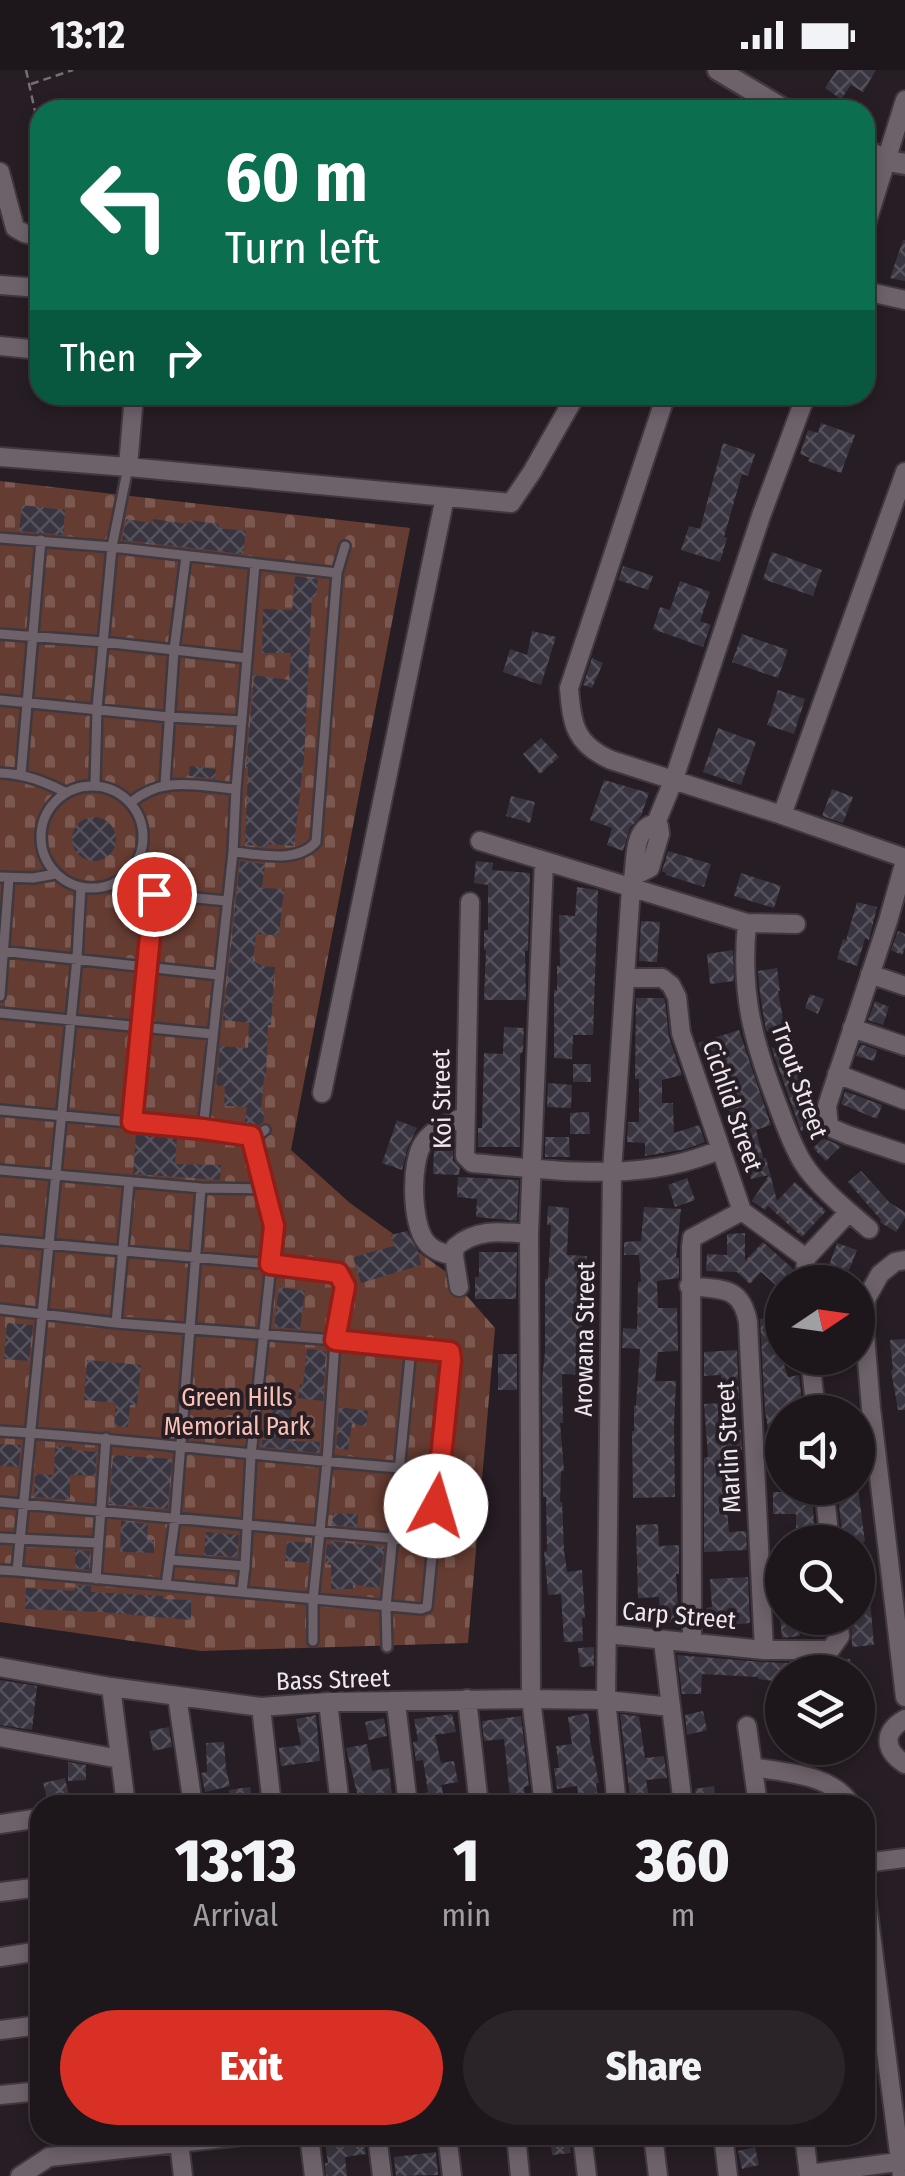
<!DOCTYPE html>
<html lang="en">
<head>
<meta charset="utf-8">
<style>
  :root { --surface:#1d161b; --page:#2a2328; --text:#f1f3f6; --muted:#a09fa3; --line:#3b353a; --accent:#d93025 }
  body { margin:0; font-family:"Fira Sans Condensed",sans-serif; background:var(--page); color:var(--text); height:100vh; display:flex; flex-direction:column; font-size:38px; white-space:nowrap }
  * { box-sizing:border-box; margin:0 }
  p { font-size:32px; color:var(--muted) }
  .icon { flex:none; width:55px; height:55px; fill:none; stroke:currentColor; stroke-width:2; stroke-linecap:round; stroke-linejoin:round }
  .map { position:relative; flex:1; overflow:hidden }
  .sheet { position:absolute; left:30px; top:1725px; width:845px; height:350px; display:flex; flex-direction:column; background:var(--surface); border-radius:30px; box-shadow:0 5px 15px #0003,0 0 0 2px var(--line) }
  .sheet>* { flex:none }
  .hud { position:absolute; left:30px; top:30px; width:845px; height:305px; border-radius:30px; box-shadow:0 5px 15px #0003,0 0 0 2px var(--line); background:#0b6e4f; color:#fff; overflow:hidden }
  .needle { width:65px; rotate:77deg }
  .buttons { position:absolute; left:765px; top:1195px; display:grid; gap:20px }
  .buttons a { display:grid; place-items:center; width:110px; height:110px; border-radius:50%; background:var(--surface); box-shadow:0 5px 15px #0003,0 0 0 2px var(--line); font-size:50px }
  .pin { position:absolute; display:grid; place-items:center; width:85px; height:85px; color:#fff; margin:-42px; border:5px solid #fff; border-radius:50%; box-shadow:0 2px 10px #0007 }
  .me { position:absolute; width:110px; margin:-55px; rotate:6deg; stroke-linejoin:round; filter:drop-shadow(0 0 8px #0008) }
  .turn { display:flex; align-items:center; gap:35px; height:210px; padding:0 30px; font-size:45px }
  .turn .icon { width:130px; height:130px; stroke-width:2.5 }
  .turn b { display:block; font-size:70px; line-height:85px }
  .then { display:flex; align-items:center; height:95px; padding:0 30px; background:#0003; gap:20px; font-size:38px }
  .eta { display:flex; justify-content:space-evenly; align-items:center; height:170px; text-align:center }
  .eta b { font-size:60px; font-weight:800; line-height:70px }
  .primary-button { display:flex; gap:20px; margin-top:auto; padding:20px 30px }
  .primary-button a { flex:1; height:115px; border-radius:60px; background:var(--accent); color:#fff; font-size:40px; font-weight:800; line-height:115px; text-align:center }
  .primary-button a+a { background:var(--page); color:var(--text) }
  .status { display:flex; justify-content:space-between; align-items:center; height:70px; padding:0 50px; background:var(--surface); direction:ltr }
  .status svg { height:28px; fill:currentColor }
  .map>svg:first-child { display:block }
</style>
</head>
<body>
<div class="status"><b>13:12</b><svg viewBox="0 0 49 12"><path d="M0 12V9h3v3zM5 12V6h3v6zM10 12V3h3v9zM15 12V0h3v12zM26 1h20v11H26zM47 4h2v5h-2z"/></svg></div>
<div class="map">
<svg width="905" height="2106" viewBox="0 0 905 2106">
  <defs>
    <pattern id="cemetery-stones" width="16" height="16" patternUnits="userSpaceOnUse" patternTransform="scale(2.5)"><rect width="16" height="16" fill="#653c32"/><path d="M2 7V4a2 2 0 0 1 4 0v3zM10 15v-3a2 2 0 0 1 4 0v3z" fill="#7b5850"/></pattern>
    <pattern id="building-cross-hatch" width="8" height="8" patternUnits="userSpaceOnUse" patternTransform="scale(2.5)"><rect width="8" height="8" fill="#393540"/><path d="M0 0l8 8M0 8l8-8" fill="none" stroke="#56525c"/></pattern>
  </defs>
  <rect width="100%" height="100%" fill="#271d24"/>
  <path fill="url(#cemetery-stones)" d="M0,411L410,458L291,1080L350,1133L445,1201L495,1258L468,1573L201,1581L0,1552Z"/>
  <path fill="url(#building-cross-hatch)" d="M837,0H876L863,22L851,15L841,29L825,18Z
    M903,170H905V211L890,208Z
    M821,353L855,365L841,403L808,391L810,388L800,384L808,360L818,363Z
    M723,373L755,384L748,406L742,404L724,467L727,468L720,492L681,480L689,456L700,459Z
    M22,435L65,440L63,465L19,461Z
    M126,449L152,453L153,449L188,454L189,450L219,454V458L246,461L243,484L122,470Z
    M772,482L822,500L813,526L763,509Z
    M623,496L653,506L648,520L618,510Z
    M295,506L318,509L316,527H312L304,688L294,776L267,774V777L245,775L248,697H246L254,605L289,610L291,583H262L263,539L292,540Z
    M680,511L710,522L700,551L711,555L703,577L653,559L660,537L670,540Z
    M532,561L556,567L541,615L503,602L510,579L527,585Z
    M742,564L788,580L778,608L732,592Z
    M592,588L603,593L592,618L583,615Z
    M778,620L805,629L794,664L767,655Z
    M718,658L756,672L741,715L703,702Z
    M541,668L559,687L540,704L523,684Z
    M190,696L216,699L215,709L189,706Z
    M604,710L649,723L641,746L630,758L623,781L607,775L612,758L590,750Z
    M832,719L853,727L843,753L822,746Z
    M511,726L535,732L530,753L506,746Z
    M72 769a22 22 0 1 1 44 0a22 22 0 1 1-44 0Z
    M668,781L711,794L704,817L666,805V803L662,801Z
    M240,791L265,794L262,818L284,819L279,865L256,864L253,891L263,896L275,897L271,955H268L266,1007H264L261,1041L265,1042L263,1052L254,1058L244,1057L247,1037L224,1036L225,1016H216L220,976L248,978L249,953L223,950Z
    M476,791L493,793L492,800L530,803L528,881H525L526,930H484L486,880H484V860H488V815L474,813Z
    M741,803L781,816L774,838L734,826Z
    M577,817L598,820L593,965H573L572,989L554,988V920H557V896H560L559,845L575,846Z
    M857,832L877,837L869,870L865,868L857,896L837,889L843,869L846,870Z
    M641,851L660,852L657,892L639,891Z
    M898,861L905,864V878L902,885L891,880Z
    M733,880L734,911L710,914L707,884Z
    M777,898L780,921H778L786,966L766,961L760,924L758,901Z
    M810,924L824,929L818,944L805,938Z
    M636,928H664L665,931L669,967L682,1005L662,1010V1033H673L674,1063L699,1055L705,1072L686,1079L645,1086V1073L627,1072L628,1052H639V1009H635Z
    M875,931L889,937L883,955L868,950Z
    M504,957L524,958L523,981L520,985V1077H478V1058H482L484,983L503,984Z
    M739,960L771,1055L756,1060L763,1088H766L777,1131L795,1112L826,1141L802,1167L768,1136L765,1140L752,1131L769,1105L751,1109L745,1087L738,1088L733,1069L737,1068L720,1015L717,1016L709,992L705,993L698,973Z
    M861,974L877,980L874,991L856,986Z
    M771,977L788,984L790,979L802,1023L808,1021L815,1040L816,1055L801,1061Z
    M573,994H591V1012H573Z
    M548,1013L572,1015L571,1038L547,1037Z
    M845,1021L882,1035L877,1049L841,1034Z
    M589,1042L590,1064H570V1043Z
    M397,1050L417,1058L408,1077L402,1100L382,1093Z
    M136,1064L177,1068L175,1094L221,1095L220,1110L133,1104Z
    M545,1067H569L570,1087H545Z
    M823,1068L841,1076L826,1091L813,1078Z
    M439,1074L453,1075V1090L460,1098L459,1105L433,1104L434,1080Z
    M861,1101L890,1133L905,1142V1148L896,1162L880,1152L881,1150L848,1112Z
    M458,1107L519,1110L517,1151L476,1147L477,1129L457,1127Z
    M687,1108L695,1130L675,1137L668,1115Z
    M548,1136L569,1138L567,1185L587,1186L585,1231H583L582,1259H585L582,1305L562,1304L563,1353H560L564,1401H561L560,1432H562L564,1480L567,1502L582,1500L585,1548H582L583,1571L564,1572L561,1524L548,1525L546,1500L544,1482L547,1481L546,1427H543L542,1309L545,1282V1209H548L551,1155H547Z
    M644,1137L681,1139L676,1188H679V1208L657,1211L658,1238H677L678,1281L658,1282L655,1311H676L674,1354L675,1427L633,1428L632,1361H634V1336H636L640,1279L622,1278L623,1258L637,1259L638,1212H641L639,1185H624V1172L641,1171Z
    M407,1161L418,1181L421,1195L361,1213L353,1187L394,1176L391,1165Z
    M745,1163V1191L763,1172L793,1199V1204L785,1212H782L780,1219L761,1202L750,1214L737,1202L706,1201L707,1184L727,1185V1164Z
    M837,1173L857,1180L849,1200L843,1198L842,1212H819L821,1197L828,1198Z
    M479,1182H517L516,1229H475V1207H479Z
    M279,1217L305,1221L300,1259L274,1257Z
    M782,1246V1288L788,1307L799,1305L803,1342H782V1361L769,1364L765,1341L760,1249Z
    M7,1253L33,1255L29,1291L4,1289Z
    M905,1269V1340H898L891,1300H893L890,1270Z
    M307,1279L326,1281L323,1331L298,1328L300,1314L303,1315Z
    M737,1280L739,1329H721V1305L704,1306V1282Z
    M498,1284H517V1320H498Z
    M87,1290L141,1295L137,1335H130L128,1357L114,1356L116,1333L84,1330Z
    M274,1330L293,1333L289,1357L293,1358L292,1371L320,1372L319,1383L262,1377V1370H269Z
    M725,1333L726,1361L741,1360L742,1380L726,1381L728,1406H724L729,1462L746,1461L747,1480L704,1482V1388L708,1387L704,1334Z
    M339,1337L368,1341L366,1356L352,1354L348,1380L336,1378Z
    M0,1374L21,1375L19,1397L0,1396Z
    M55,1376L72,1377V1380L97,1382L95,1406L70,1405V1430L34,1427L35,1404L54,1405Z
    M113,1385L172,1389L168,1439L109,1434Z
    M837,1418H858L865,1472H843Z
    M773,1422H812L815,1469H796V1444H773Z
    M333,1443L358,1444L357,1457L332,1455Z
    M408,1447L427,1449L426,1463L407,1461Z
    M121,1451L148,1454L147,1470H154V1483L120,1482Z
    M658,1454L659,1476L679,1475V1504H676L679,1552L660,1553L659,1527L638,1528L636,1455Z
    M206,1462L239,1465L237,1487L204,1485Z
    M287,1471L311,1473L309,1493L285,1491Z
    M331,1471L384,1477L380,1518L353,1515V1519H331V1495L325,1494L327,1474L331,1475Z
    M75,1480L90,1481L89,1500L75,1498Z
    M866,1485L874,1575L852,1577L851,1548H858V1486Z
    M748,1507L750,1553L708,1557L706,1538L712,1537L710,1509Z
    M75,1515L91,1516V1522L163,1526V1529L191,1530V1550L101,1542L25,1539L26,1518L75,1521Z
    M780,1548H798L800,1566L782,1568Z
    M594,1577V1596L580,1597L578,1578Z
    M677,1585L763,1592L811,1594L810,1602H782V1612L758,1609V1607L702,1604L701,1624H682Z
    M838,1589H850L851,1602H829L828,1592Z
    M0,1610L37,1616L32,1660L0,1655Z
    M703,1641L707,1660L687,1665L685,1645Z
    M588,1643L591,1664L589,1665L599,1713H596L599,1735H580L577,1716L557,1719L554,1698H559L556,1676L572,1674L568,1647Z
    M452,1644L456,1662L435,1665L441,1693L454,1691L458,1712L441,1715L446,1735H427L424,1723L428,1722L423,1690L416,1691L415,1684L413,1672L418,1671L414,1649Z
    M620,1644L639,1646L645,1688L664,1686L667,1708L646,1710L650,1735H631Z
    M316,1645L320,1691L281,1696L279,1678L301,1675L296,1649Z
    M521,1646L529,1716L524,1717L527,1735H511L504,1669L484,1671L482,1651Z
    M384,1648L387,1666L369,1670L365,1652Z
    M169,1657L172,1677L153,1681L149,1661Z
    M224,1672L226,1699L230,1716L205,1722L201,1703L207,1702L206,1673Z
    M367,1674L372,1701L389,1698L393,1735H360L346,1678Z
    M68,1692L86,1695V1710L68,1711Z
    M65,1708L70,1730L49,1735L43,1713Z
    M714,1716L716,1733L697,1735L695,1719Z
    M250,1717L253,1735H231L229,1720Z
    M324,2065H363L366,2084L345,2087L347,2106H326L325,2093H328Z
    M550,2065H569L571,2083L552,2085Z
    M755,2077L759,2095L742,2099L738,2081Z
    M436,2082L438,2105L396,2106L394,2087Z"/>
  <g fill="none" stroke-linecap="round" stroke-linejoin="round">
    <g stroke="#40383f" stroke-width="14">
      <path id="service" d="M0,468L112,477L337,503
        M0,564L103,572L246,588
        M0,630L169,647L242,651
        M0,703C25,704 43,711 65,722
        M21,704L41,470
        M95,714L97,638L112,477L128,397
        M165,714L174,580L186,486
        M41 767a51 51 0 1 1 102 0a51 51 0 1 1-102 0Z
        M130,733C164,705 195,716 236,719
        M233,782C260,784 297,794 316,772L337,503L345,476
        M128,804L139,819L154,824L227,831
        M0,807L33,808L56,804
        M0,881L219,905
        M0,926L9,808
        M0,943L212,964
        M0,1040L203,1059L251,1066H257L265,1060
        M132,1052L154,824
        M203,1059L233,782L236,719L255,494
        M0,1100L201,1118L264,1119
        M0,1170L270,1194L339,1203L345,1216L335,1270L327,1392L313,1530V1571
        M0,1239L116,1253L335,1270L450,1282L451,1291L427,1537L421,1539L17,1501L77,888L81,817
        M116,1253L129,1113
        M0,1361C147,1370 293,1391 440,1401
        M0,1432L433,1472
        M0,1468L98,1473
        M171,1490L245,1496
        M0,1500L17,1501
        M96,1509L106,1368
        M166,1515L175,1449L201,1118
        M242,1521L245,1496L251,1385L275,1156L251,1066
        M387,1577L386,1537L411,1277"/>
    </g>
    <g stroke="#40383f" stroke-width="22">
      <path id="minor" d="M0,102L15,158L24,163L40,167
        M865,158L905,30
        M0,215L40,218
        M865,221L905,230
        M0,276L40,280
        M666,325L569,618C572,655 575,674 611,690L782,745L905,788
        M0,387L128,397L511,433L532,402L576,325
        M128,397L134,325
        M782,745L905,402
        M480,771L747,853L796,854
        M905,791L888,851L827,1036L829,1057L848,1065L905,1084
        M636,805L650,798L660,764L659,756L656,753L674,709L761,446L806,325
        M470,832L465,1086L472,1093C554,1100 641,1114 719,1080
        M747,853C740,924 753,971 778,1036C785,1055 792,1075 803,1093C819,1118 847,1140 869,1159
        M870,904L905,916
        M625,908H662L671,915L677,927L681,963L742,1141L806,1188
        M852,958L905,976
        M837,1004L905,1030
        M322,1023L445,427
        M454,1186C443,1183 433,1181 426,1172C411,1154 410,1090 424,1072C434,1058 449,1053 464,1047
        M905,1190L895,1192L880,1204L866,1229L865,1265L871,1338L905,1627
        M805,1212L806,1188L849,1142
        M689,1216C721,1220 741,1215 748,1252L764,1580
        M459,1217L454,1186L455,1177C477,1158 502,1162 529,1164
        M810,1288L816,1342
        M824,1418L830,1472
        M607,1564L764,1580H830L840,1566L838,1548
        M663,1571L683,1735
        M692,1573L691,1177L692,1168L742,1141
        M0,1597L111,1617L261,1637L328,1632L531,1629L606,1630L671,1637
        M111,1617L126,1735
        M177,1626L193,1735
        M467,1629L479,1735
        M328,1632L340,1735
        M396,1633L408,1735
        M261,1637L272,1735
        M905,1649C882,1662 884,1680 905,1694
        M747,1656L758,1735
        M0,1667L120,1689
        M753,1697C785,1703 833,1704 851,1735
        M544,1735L531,1629L529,1164L544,791
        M617,1735L606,1630L612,1102L631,818C638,798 629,759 656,753
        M0,1754L40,1748
        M865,1793L905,1788
        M865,1818L902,2106
        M0,1822L40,1817
        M0,1887L40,1881
        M0,1960L40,1955
        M0,2025L40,2021
        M309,2065L314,2106
        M377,2065L382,2106
        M447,2065L452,2106
        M516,2065L520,2106
        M582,2065L587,2106
        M653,2065L658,2106
        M723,2065L728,2106
        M804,2065L809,2106
        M179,2072L183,2106
        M809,2104L905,2091
        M20,2106L49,2087L251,2065"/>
    </g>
    <g stroke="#40383f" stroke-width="25">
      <path id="tertiary" d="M718,0L785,40
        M865,80L888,91L905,94"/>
    </g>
    <path stroke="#776e75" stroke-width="2.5" stroke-dasharray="8 5" stroke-linecap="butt" d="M26,0L40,64
      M31,14L73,0"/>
    <use href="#service" stroke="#6d616a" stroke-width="9"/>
    <use href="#minor" stroke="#6d616a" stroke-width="18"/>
    <use href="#tertiary" stroke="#6d616a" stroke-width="20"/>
  </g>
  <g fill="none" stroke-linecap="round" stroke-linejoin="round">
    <g stroke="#8d1f18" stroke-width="25">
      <path id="route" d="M154,824L132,1052L203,1059L251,1066L274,1156L270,1194L338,1203L345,1216L335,1270L450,1282L451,1290L436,1436"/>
    </g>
    <use href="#route" stroke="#d93025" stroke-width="18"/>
  </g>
  <g text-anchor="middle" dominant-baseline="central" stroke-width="8" stroke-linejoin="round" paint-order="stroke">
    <g font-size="25" fill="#eee7ec" stroke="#271d24">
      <text transform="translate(799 1011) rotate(70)">Trout Street</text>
      <text transform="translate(442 1029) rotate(-91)">Koi Street</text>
      <text transform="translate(732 1036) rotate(71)">Cichlid Street</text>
      <text transform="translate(585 1269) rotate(-89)">Arowana Street</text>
      <text transform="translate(729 1377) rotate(-93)">Marlin Street</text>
      <text transform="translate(679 1546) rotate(5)">Carp Street</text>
      <text transform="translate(333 1610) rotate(-2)">Bass Street</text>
    </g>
    <g font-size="25" fill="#fbc2b4" stroke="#271d24">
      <text x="237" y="1328">Green Hills<tspan x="237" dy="29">Memorial Park</tspan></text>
    </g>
  </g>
</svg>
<div class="buttons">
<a><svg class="needle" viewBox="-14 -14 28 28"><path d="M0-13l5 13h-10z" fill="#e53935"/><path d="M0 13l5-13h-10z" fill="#a09fa3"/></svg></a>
<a><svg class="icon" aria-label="sound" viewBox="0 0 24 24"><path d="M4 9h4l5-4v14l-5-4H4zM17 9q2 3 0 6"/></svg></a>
<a><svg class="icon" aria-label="search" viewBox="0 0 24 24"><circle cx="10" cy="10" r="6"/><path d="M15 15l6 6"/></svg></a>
<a><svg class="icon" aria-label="layers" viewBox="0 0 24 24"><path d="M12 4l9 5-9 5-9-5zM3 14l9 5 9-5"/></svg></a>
</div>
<div class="pin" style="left:154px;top:824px;background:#d93025"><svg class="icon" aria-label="arrive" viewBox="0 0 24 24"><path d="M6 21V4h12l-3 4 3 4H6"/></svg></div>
<svg class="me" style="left:436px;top:1436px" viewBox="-20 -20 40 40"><circle r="19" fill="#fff"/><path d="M0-13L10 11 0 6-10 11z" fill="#d93025"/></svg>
<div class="hud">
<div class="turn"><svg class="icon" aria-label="left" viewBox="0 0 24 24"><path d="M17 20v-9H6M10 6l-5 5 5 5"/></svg><div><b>60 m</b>Turn left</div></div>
<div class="then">Then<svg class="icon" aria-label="right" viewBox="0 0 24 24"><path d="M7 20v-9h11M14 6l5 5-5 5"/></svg></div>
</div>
<section class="sheet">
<div class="eta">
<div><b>13:13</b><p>Arrival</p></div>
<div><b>1</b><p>min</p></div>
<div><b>360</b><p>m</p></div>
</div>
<div class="primary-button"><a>Exit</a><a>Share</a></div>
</section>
</div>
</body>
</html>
